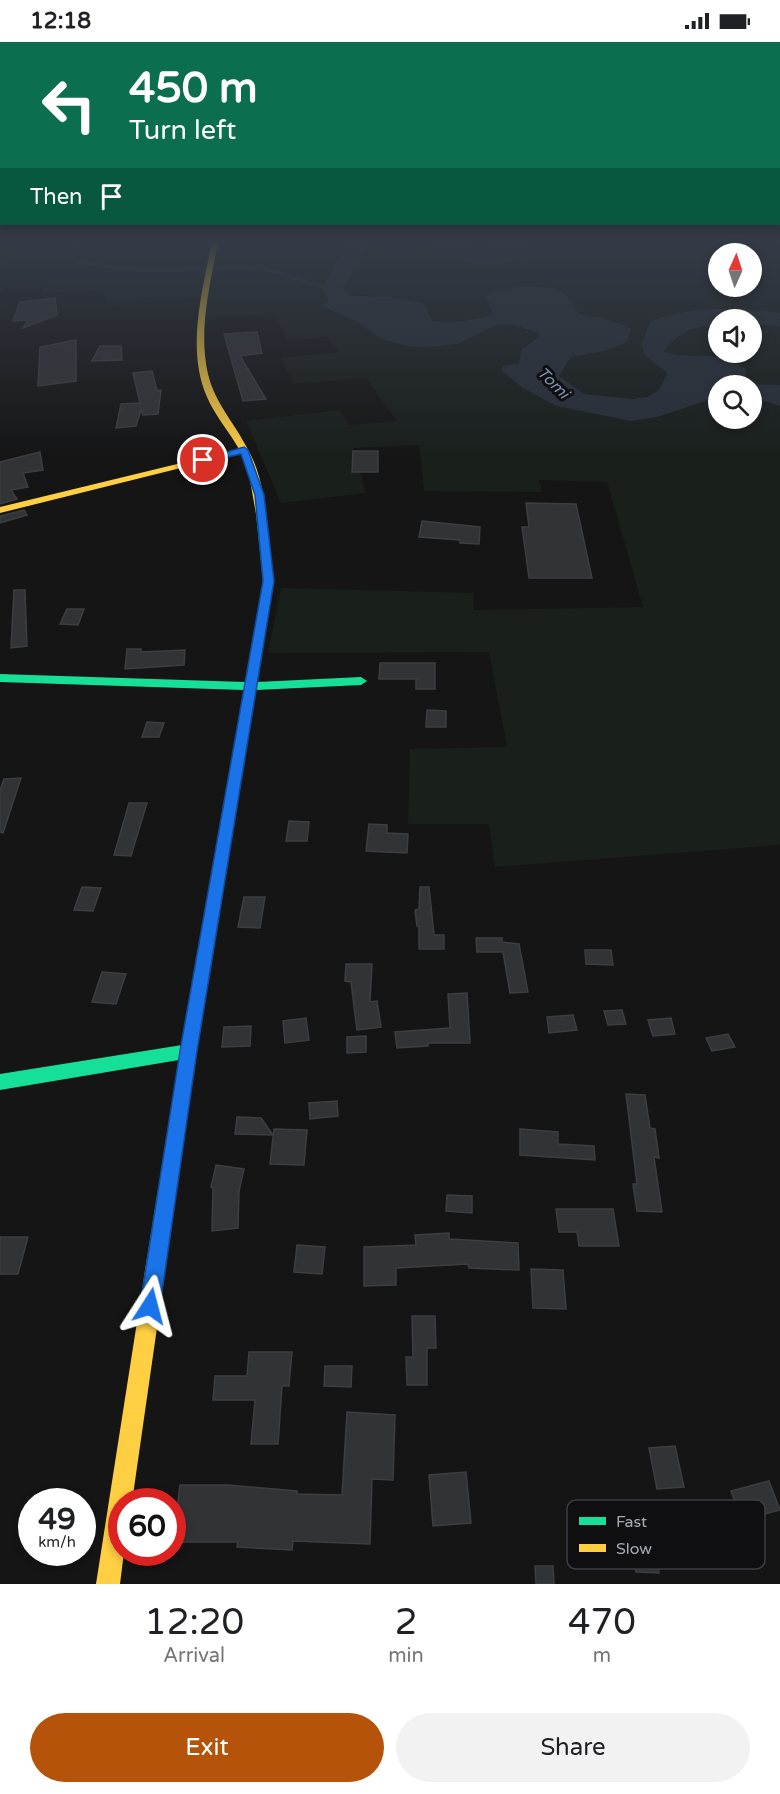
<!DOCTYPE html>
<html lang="en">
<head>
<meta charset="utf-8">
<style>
  :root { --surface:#fff; --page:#f2f2f2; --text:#202124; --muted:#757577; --accent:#b45309 }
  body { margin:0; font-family:"Varela Round",sans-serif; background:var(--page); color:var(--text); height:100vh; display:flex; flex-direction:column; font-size:22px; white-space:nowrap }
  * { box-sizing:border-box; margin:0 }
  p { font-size:20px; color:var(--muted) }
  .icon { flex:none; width:33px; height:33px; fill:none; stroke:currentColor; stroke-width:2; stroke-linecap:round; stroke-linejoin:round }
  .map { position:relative; height:1542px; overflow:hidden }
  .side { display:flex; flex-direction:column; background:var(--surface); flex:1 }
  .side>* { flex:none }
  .hud { position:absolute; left:0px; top:0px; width:780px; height:183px; box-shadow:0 3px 9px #0003; background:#0b6e4f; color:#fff; overflow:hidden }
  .needle { width:39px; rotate:3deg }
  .buttons { position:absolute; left:708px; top:201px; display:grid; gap:12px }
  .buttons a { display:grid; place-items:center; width:54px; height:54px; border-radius:50%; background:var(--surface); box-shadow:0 3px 9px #0003; font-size:30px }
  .speed { position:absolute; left:18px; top:1446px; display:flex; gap:12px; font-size:30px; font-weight:700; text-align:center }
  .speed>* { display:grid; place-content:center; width:78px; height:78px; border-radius:50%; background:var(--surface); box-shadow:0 3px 9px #0003; line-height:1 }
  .speed small { font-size:15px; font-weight:400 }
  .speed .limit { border:9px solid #d22; background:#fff; color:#111 }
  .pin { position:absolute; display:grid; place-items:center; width:51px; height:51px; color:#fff; margin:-26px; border:3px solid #fff; border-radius:50%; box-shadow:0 2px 6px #0007 }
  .me { position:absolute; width:66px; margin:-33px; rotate:9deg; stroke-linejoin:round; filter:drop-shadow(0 0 4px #0008) }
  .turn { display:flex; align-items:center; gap:21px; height:126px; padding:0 30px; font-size:27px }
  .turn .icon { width:78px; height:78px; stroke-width:2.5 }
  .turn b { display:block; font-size:42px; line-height:51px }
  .then { display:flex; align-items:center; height:57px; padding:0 30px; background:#0003; gap:12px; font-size:22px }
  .eta { display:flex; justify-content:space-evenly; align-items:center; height:102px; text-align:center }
  .eta b { font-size:36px; font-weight:600; line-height:42px }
  .cta { display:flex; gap:12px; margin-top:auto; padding:12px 30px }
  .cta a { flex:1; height:69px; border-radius:36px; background:var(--accent); color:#fff; font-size:24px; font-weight:600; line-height:69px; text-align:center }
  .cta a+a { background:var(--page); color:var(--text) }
  .status { display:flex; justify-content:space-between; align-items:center; height:42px; padding:0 30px; background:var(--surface); direction:ltr }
  .status svg { height:16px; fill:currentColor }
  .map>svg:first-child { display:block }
</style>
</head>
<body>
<div class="status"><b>12:18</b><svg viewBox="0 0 49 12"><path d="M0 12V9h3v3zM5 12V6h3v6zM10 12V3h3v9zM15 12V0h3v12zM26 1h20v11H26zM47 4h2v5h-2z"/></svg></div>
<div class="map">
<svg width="780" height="1542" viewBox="0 0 780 1542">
  <rect width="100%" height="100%" fill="#151515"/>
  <path fill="#191f1b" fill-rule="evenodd" d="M8,200H350L336,215L334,228L323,247L330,258L325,268L356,279L381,297L458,302L497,283H514L538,292L539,295L521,308L519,321L503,324L501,328L657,375L700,359L718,355V376H752V355L780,364V803L495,825L489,782H408L410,707L507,705L489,610L268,611L281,546L474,551L473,568L643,565L607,440L539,438L542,450L424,449L419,403L353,406L366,451L281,461L246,379L340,368L349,383L397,379L366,336L294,342L281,316L338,310L328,295L288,299L274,272L198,277L201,256L107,264L102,249L42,251L43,235H7L4,250H0V216L4,217L27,204Z
    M381,200L434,201L450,214L537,212L522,200H780V271L702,268L644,313L664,327L667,333L659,348L647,355L633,357L584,352L559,334L571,315L604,309L602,276L579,272L566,253L547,246L497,248L493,272C476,278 451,284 433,279C418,274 406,261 391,256C376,251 360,256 344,250L343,245L371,202ZM718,212H752V244H718Z
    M718,283V310H752V283L780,284V343L745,342L719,315L676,314L664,309C680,291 695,284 718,283Z"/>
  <path fill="#292f37" d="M350,200H381L371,202L343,245L344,250L356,254L390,255L424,262L432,279C452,281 474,279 493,272L487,256L488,251C505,245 552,240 566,253C571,258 575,266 579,272L602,276L631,286L627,300L604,309L571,315L559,334L584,352L633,357L647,355L659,348L667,332L663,327L644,313L642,301L650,280C690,263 737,266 780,271V284L752,283V278H718V283C694,284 680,290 664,309C682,317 700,312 718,315C728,317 737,322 746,327L745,342L780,343V364L752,355V344H718V355L657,375L631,379L556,364L523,346L501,328L503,324L519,321L521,308L539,295L538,291L514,283H497L458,302L427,305L408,304L381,297L356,279L323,265L329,258L322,247C333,229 335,216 350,200Z
    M417,200H463L482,213L500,210L487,200H522L538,212C511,222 477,228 451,214C435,206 436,201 417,200Z"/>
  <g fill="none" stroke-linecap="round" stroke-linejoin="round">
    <path stroke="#292f37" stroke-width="3" d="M81,200L72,206L74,219L143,229L259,225L330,247"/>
  </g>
  <path fill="#323335" stroke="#3d3e41" stroke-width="1.5" d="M55,256L57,273L23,286L28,278L13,279L20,260Z
    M257,290L262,311L240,314L266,357L243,359L224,292Z
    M76,298V339L38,344L40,305Z
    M100,304H121L122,318L92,319Z
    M152,329L157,349L161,348L158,372L143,373L141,368L136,384L116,386L121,362L140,361L133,331Z
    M353,409H378V430H352Z
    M40,410L43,428L23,431L28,445L11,448L17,457L0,462V420Z
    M526,461L576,462L592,536H529L522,485H529Z
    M24,468L27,473L0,481V474Z
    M422,479L480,485L479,502L460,501V498L419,495Z
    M14,548H25L27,604L11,606Z
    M67,567H84L78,583L60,582Z
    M127,607H141V610L185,608L184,623L125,627Z
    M380,621H435V647H416V637H379Z
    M427,668L446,669V685H426Z
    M147,680L164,681L159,695H142Z
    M21,736L3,791L0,790V748L4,737Z
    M129,761H147L131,814L114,813Z
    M289,779L309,780L307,799H286Z
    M369,782L387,783V791L408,792L407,811L366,809Z
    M82,845L101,846L93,869L74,868Z
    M420,845H429L434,893H444V907H419V884H417L415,868L419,867Z
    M244,855H265L260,886L238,885Z
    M476,896H502V900L519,902L528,950L510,951L503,910H477Z
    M585,908H611L613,923L586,922Z
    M346,922H372L370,960L377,959L381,985L357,988L351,940L345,939Z
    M102,930L126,932L116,962L92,960Z
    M467,951L470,1001H428V1004L397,1006L395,990L450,986L448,952Z
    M622,968L626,982L608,983L604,969Z
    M573,973L577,988L549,991L547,975Z
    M306,976L309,998L285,1001L283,979Z
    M671,976L675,992L653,994L648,978Z
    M251,984L250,1004L222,1005L224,985Z
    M728,992L735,1005L712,1009L706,996Z
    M366,994V1010L347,1011V995Z
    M626,1052L645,1053L650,1086L655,1087L659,1116L654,1115L662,1170L637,1169L633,1142H637Z
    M337,1059L338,1074L310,1077L309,1061Z
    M237,1075L261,1076L273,1093L235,1092Z
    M274,1087L307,1088L304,1123L270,1122Z
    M520,1087L558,1090V1102L594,1104L595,1118L520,1113Z
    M216,1123L244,1127L239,1149L238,1186L212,1189L213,1146L211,1145Z
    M447,1153L472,1154V1171L446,1169Z
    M556,1167H613L619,1204H579L577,1190H559Z
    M449,1191V1197L518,1201L519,1228L469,1226L468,1222L396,1226V1243L364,1244V1205L416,1203L415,1193Z
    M0,1195H28L18,1232H0Z
    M297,1203L325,1205L322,1232L294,1230Z
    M531,1227L563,1228L566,1267L533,1266Z
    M412,1274H435L436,1306H427V1343H407L406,1315H413Z
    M249,1310H292L289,1344H282L278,1402H251L255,1358H213L215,1334H247Z
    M325,1324H352L351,1345L324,1344Z
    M347,1370L395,1373L393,1438L372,1437L370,1502L293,1499L292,1508L237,1505L238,1500H173L180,1443H227L297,1449V1452L342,1453Z
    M675,1404L684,1445L657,1447L649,1406Z
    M466,1430L471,1481L433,1484L429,1433Z
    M769,1439L780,1468L742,1478L731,1449Z
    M633,1501L656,1502L659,1531L636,1530Z
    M535,1524H553L554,1542H536Z"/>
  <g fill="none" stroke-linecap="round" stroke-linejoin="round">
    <path fill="#16e098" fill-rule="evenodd" d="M261,469L266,472L273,539L257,640L361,635L367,639L361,643L256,648L197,1009L167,1216L164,1223L157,1226L150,1223L147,1216L179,1018L0,1048V1032L182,1003L244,648L0,640V632L245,640L263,539L256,472Z"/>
    <path fill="#ffcf43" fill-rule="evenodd" d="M212,200H218C210,243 198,289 208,332C215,361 233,379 246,404C255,419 260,435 263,452C264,459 266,467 264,474L256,472L250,438L241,411L0,471V465L239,407C229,389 215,374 207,355C186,307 202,250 212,200Z
      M157,1206L164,1209L167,1216L132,1460H122V1510H124L120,1542H96L147,1216L150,1209Z"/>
  </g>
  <linearGradient id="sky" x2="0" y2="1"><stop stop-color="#0c0c0c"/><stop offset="0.48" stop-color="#353b46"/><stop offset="1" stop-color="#353b46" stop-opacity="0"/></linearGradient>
  <rect width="780" height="416" fill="url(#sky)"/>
  <path fill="#1a73e8" stroke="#114b97" stroke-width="1.5" d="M244,405L248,408L264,453L274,539L197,1009L160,1264L157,1271L150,1274L143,1271L140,1264L180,1009L263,539L255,453L241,412L203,421L198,418Z"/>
  <g text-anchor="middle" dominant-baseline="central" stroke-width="6" stroke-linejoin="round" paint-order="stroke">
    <g font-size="16" font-style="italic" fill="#7d95b1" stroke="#0f0f11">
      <text transform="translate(553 341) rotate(45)">Tomi</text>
    </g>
  </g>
  <rect x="567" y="1458" width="198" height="69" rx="9" fill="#0f0f11" stroke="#3c3e43" stroke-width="1.5"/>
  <rect x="579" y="1475" width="27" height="8" fill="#16e098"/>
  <rect x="579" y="1502" width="27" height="8" fill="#ffcf43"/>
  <g font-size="16" fill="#a6aab6">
    <text x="616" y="1485">Fast</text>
    <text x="616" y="1512">Slow</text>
  </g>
</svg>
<div class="buttons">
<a><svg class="needle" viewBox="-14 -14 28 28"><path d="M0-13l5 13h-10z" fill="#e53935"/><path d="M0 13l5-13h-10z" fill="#757577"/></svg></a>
<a><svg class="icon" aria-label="sound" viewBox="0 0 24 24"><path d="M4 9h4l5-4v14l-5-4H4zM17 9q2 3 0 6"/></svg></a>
<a><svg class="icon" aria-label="search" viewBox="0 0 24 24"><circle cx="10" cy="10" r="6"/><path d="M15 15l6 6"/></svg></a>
</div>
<div class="speed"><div>49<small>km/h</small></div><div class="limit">60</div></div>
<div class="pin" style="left:203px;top:418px;background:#d93025"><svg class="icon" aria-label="arrive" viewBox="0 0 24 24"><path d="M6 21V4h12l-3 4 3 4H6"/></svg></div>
<svg class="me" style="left:150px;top:1264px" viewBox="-20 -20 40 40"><path d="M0-17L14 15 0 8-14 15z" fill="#1a73e8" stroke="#fff" stroke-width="4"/></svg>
<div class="hud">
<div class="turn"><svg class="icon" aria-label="left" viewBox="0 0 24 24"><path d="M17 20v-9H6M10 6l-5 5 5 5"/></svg><div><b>450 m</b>Turn left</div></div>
<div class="then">Then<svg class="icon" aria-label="arrive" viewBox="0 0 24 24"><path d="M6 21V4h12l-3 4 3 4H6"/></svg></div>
</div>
</div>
<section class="side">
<div class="eta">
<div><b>12:20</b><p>Arrival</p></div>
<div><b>2</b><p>min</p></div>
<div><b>470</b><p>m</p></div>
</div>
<div class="cta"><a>Exit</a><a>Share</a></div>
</section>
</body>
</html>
